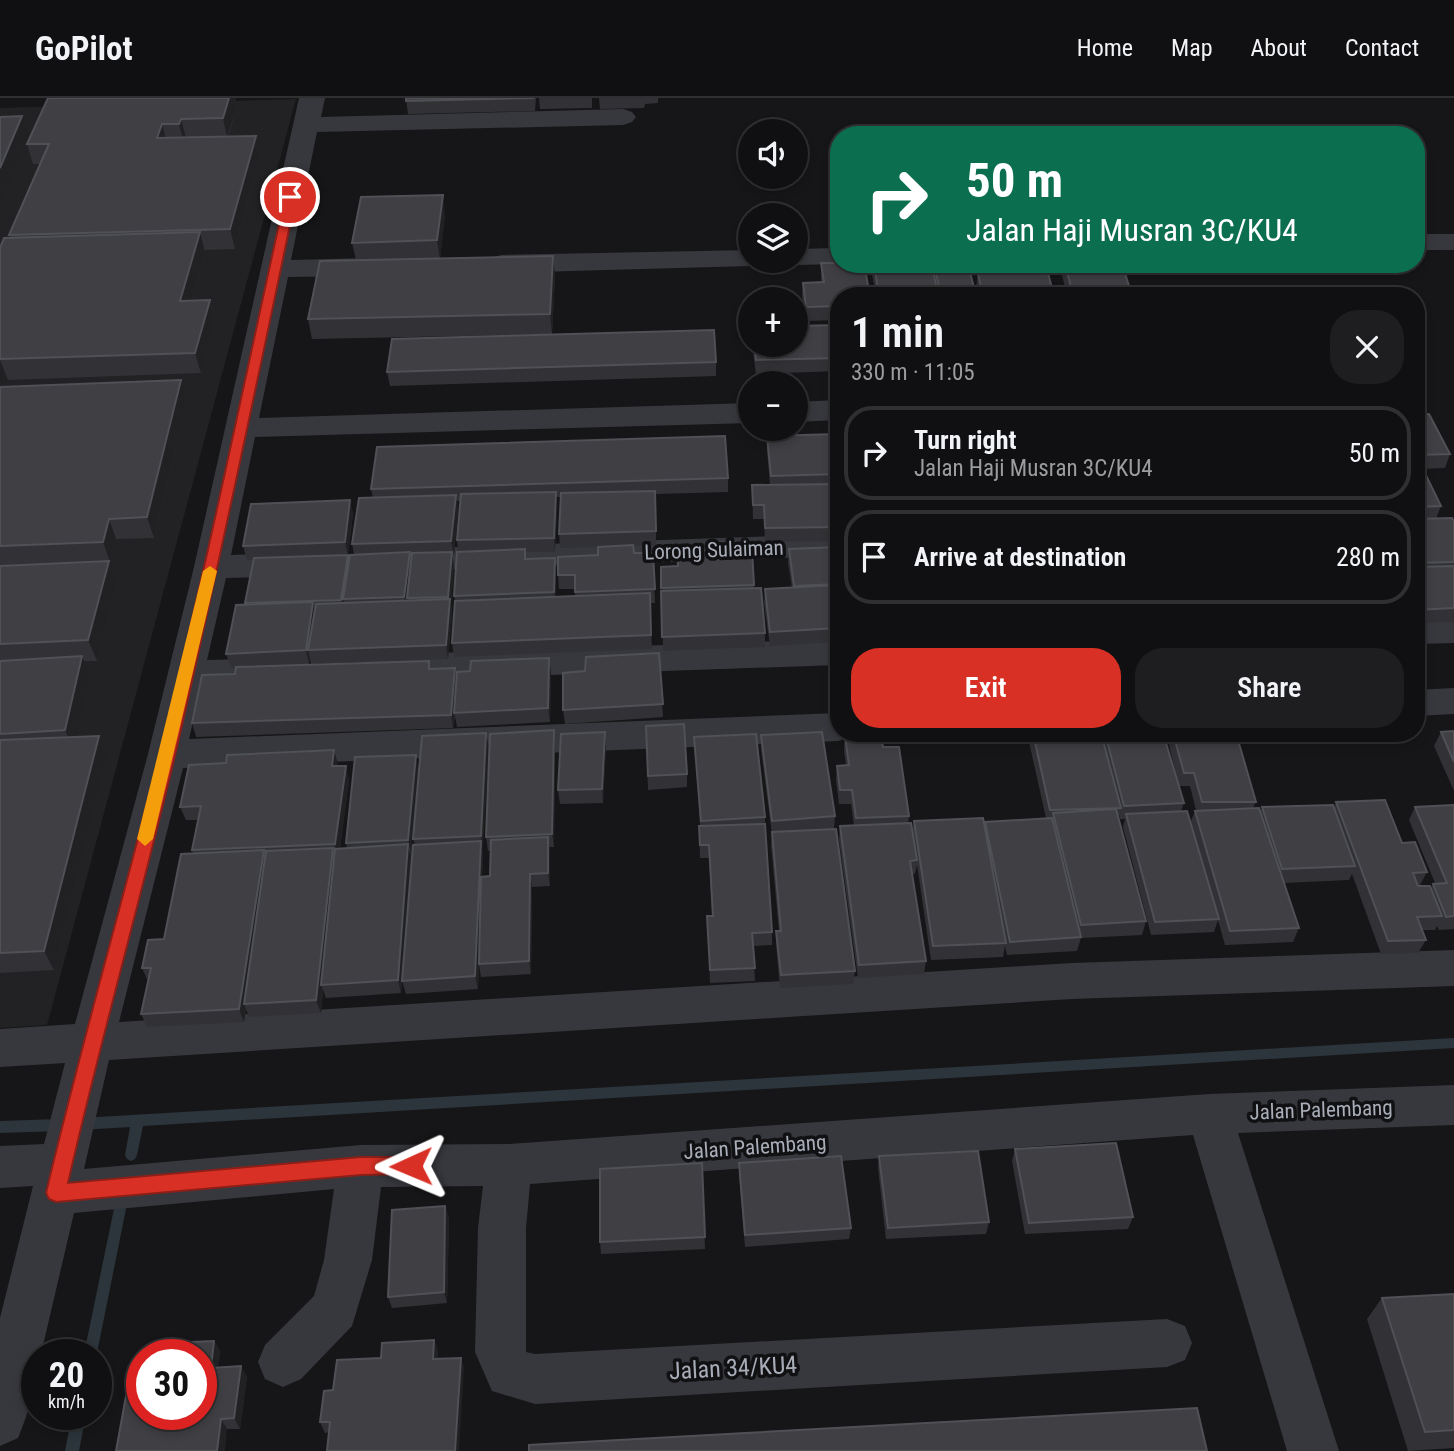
<!DOCTYPE html>
<html lang="en">
<head>
<meta charset="utf-8">
<style>
  :root { --surface:#101012; --page:#1e1e20; --text:#f1f3f6; --muted:#9c9d9f; --line:#303032; --accent:#d93025 }
  body { margin:0; font-family:"Roboto Condensed",sans-serif; background:var(--page); color:var(--text); height:100vh; display:flex; flex-direction:column; font-size:26px; white-space:nowrap }
  * { box-sizing:border-box; margin:0 }
  p { font-size:23px; color:var(--muted) }
  .icon { flex:none; width:38px; height:38px; fill:none; stroke:currentColor; stroke-width:2; stroke-linecap:round; stroke-linejoin:round }
  .map { position:relative; flex:1; overflow:hidden }
  .drawer { position:absolute; left:830px; top:189px; width:595px; height:455px; display:flex; flex-direction:column; background:var(--surface); border-radius:28px; box-shadow:0 4px 10px #0003,0 0 0 2px var(--line) }
  .drawer>* { flex:none }
  .banner { position:absolute; left:830px; top:28px; width:595px; height:147px; border-radius:28px; box-shadow:0 4px 10px #0003,0 0 0 2px var(--line); background:#0b6e4f; color:#fff; overflow:hidden }
  .tools { position:absolute; left:738px; top:21px; display:grid; gap:14px }
  .tools a { display:grid; place-items:center; width:70px; height:70px; border-radius:50%; background:var(--surface); box-shadow:0 4px 10px #0003,0 0 0 2px var(--line); font-size:35px }
  .speed { position:absolute; left:21px; top:1241px; display:flex; gap:14px; font-size:35px; font-weight:700; text-align:center }
  .speed>* { display:grid; place-content:center; width:91px; height:91px; border-radius:50%; background:var(--surface); box-shadow:0 4px 10px #0003,0 0 0 2px var(--line); line-height:1 }
  .speed small { font-size:18px; font-weight:400 }
  .speed .limit { border:10px solid #d22; background:#fff; color:#111 }
  .pin { position:absolute; display:grid; place-items:center; width:60px; height:60px; color:#fff; margin:-30px; border:4px solid #fff; border-radius:50%; box-shadow:0 2px 7px #0007 }
  .me { position:absolute; width:77px; margin:-38px; rotate:269deg; stroke-linejoin:round; filter:drop-shadow(0 0 5px #0008) }
  .turn { display:flex; align-items:center; gap:24px; height:147px; padding:0 21px; font-size:32px }
  .turn .icon { width:91px; height:91px; stroke-width:2.5 }
  .turn b { display:block; font-size:49px; line-height:60px }
  .round { display:grid; place-items:center; flex:none; width:74px; height:74px; border-radius:28px; background:var(--page) }
  .summary { display:flex; align-items:center; justify-content:space-between; height:119px; padding:0 21px }
  h1 { font-size:42px; font-weight:600; line-height:52px }
  .primary-button { display:flex; gap:14px; margin-top:auto; padding:14px 21px }
  .primary-button a { flex:1; height:80px; border-radius:28px; background:var(--accent); color:#fff; font-size:28px; font-weight:600; line-height:80px; text-align:center }
  .primary-button a+a { background:var(--page); color:var(--text) }
  ul { padding:0; list-style:none }
  li { display:flex; align-items:center; gap:21px; height:94px; margin:0 14px 10px; padding:0 7px; border:4px solid var(--line); border-radius:28px }
  li div { flex:1 }
  li b { display:block; font-size:26px }
  li em { font-style:normal }
  header { display:flex; align-items:center; gap:42px; box-sizing:border-box; height:98px; padding:0 35px; background:var(--surface); border-bottom:2px solid var(--line) }
  header strong { font-size:33px }
  nav { display:flex; gap:38px; margin-inline-start:auto; font-size:24px }
  .map>svg:first-child { display:block }
</style>
</head>
<body>
<header>
<strong>GoPilot</strong>
<nav><a>Home</a><a>Map</a><a>About</a><a>Contact</a></nav>
</header>
<div class="map">
<svg width="1454" height="1353" viewBox="0 0 1454 1353">
  <rect width="100%" height="100%" fill="#161618"/>
  <path fill="#222225" d="M296,1L47,927L0,930V10Z"/>
  <g fill="none" stroke-linecap="round" stroke-linejoin="round">
    <path fill="#2c353c" fill-rule="evenodd" d="M1454,940V950L143,1028L137,1057L135,1061L131,1063L127,1061L125,1057L130,1029L80,1032L76,1030L74,1026L76,1022L80,1020Z
      M60,1021L64,1023L66,1027L64,1031L60,1033L0,1035V1023Z
      M122,1095L127,1097L128,1101L96,1260V1256H84L116,1101L117,1097Z
      M72,1316H86L79,1353H65Z"/>
    <path fill="#37383d" fill-rule="evenodd" d="M299,0H325L321,19L623,11L632,14L636,19L632,24L623,27L317,34L291,162L371,160L381,163L385,169L381,175L371,178L288,179L259,320L751,305V325L255,339L231,457L304,454L316,458L321,466L316,474L304,478L226,480L207,562L288,560L301,564L306,573L301,582L288,586L201,589L189,641L838,615V635H853L851,639L838,643L183,670L119,924L1072,865L1454,852V888L1072,901L109,962L84,1071L361,1047L509,1046L1209,996L1454,987V1027L1238,1035L1339,1353H1287L1193,1037L530,1086L526,1130V1254L535,1256L1167,1221L1185,1228L1192,1245L1185,1262L1167,1269L535,1306L492,1293L475,1254L478,1130L483,1088L381,1089L372,1162L352,1228L301,1281L283,1289L265,1281L258,1264L265,1247L314,1198L324,1162L334,1091L74,1115L41,1256H37C37,1285 29,1314 18,1340L0,1348V1220L33,1088L0,1090V1048L44,1046L65,965L0,969V931L75,926L148,656L194,469Z
      M1416,136H1454V152H1416Z
      M838,150V166L796,167L784,163H796V151Z
      M751,152V163H763L761,166L751,168L501,175L491,172L487,166L491,160L501,157Z
      M838,302V322L796,324V304Z
      M838,436V458L402,473L390,470L385,462L390,454L402,451Z
      M1454,521V545L1416,546V522Z
      M838,541V567L377,583L364,579L359,570L364,561L377,557Z
      M1454,590V616L1416,618V592Z"/>
  </g>
  <path fill="#323236" fill-rule="evenodd" d="M229,0H235L237,9L228,39L256,38L260,57L235,151L205,152V154L192,202H210L215,222L201,275L8,282L5,289L181,282L187,302L154,440L116,441L110,464H109L117,484L97,563H84L91,578L77,639L108,658L54,872L0,875V150L10,140L9,137L40,66H33L27,46Z
    M406,0H536L535,13L408,16Z
    M539,0H592V10L540,11Z
    M599,0H658V5L645,6L644,10L600,11Z
    M445,117L440,160L553,158L555,178L552,236L312,241L308,221L356,162L352,145Z
    M821,165L838,198V222L806,223L802,198L803,185L821,184Z
    M873,166H968L976,198H876L872,176Z
    M1063,166H1122L1129,188L1127,198H1067L1062,177Z
    M1026,175L1054,198H978L976,190L978,176Z
    M838,227V273L756,276L752,247H796Z
    M716,264V278L390,288L387,274Z
    M1416,317L1450,356L1445,370L1423,371L1441,408L1436,421L1454,423V524L1416,525Z
    M838,336V443L765,444L764,421H753L752,387H770L767,352V338Z
    M728,380V394L656,396V447L633,448L634,455H653L655,505H650L652,551L454,559L452,545L455,503L454,498L458,454L457,442L461,403H457L458,411L454,457H452L454,468L451,505L452,515L448,561L311,566L310,561L309,566L431,571L457,577L551,574L550,624L457,629L455,618L453,630L196,639L192,625L235,576L236,569L231,570L226,556L245,507V505L254,462H247L243,448L350,402L353,416L348,457L349,462L354,456L352,446L373,400L371,391ZM557,399H561L559,436L560,450L598,449V457L558,477L559,491H575V498L556,499V474L526,461L525,454H555L557,408Z
    M838,449V544L770,548L764,505L765,491L792,490L788,465L789,451Z
    M752,452L754,490L765,535V549L663,553L661,469L678,468L739,453Z
    M659,555L663,619L565,626L563,612Z
    M646,628L687,676V689L648,692Z
    M554,632L555,646L554,749H550V788L532,789L531,876L481,879L479,867L478,891L406,896L402,883L401,895L326,900L323,892L321,915L249,919L246,911L244,924L147,929L141,916L148,883L142,870L164,841L193,755L192,752L198,722H186L180,709L338,666L337,668L349,682L340,750H347L346,745L418,670L411,755L410,756L411,760L403,876L415,747L413,741L489,649L482,752L483,757L482,779L490,778L491,752L488,753L486,739Z
    M1454,633V693L1434,648L1441,634Z
    M1027,635H1163L1184,705L1181,713L1190,725L1195,713L1196,712L1190,688H1179L1166,635H1236L1256,704L1253,710L1261,713L1262,709H1334L1336,704L1402,745L1427,774L1420,787L1431,790L1433,786L1435,785L1409,722L1415,709L1454,707V831L1439,832L1437,828L1435,832H1422L1426,842L1418,855L1381,856L1352,776L1349,782L1284,785L1299,830L1293,844L1225,847L1218,822L1214,834L1151,837L1123,729L1125,721H1120L1119,716L1118,719L1146,823L1142,837L1081,840L1077,853L1007,857L1005,848L1003,859L931,862L917,767L915,776H912L926,863L924,876L858,880L839,742L840,728H854L851,706H839L836,682L837,668L846,667L844,652L845,638L883,649L909,718L908,725L912,734L914,723L984,729L985,724L1046,720Z
    M761,637L835,718L834,731L855,873L853,886L780,890L776,846V833H779L771,747L772,736L761,651Z
    M694,639L765,719V732L772,834V847L753,848L755,883L710,885L707,818H712L709,760H700L699,728H700Z
    M606,648L603,705L560,706L558,692Z
    M1015,1051L1133,1119L1128,1131L1025,1136L1012,1063Z
    M879,1058L989,1124L986,1136L886,1141L878,1070Z
    M702,1065L705,1151L601,1156L600,1144Z
    M739,1065L851,1130L849,1141L745,1149L739,1077Z
    M445,1108L449,1120L447,1205L392,1210L388,1199Z
    M1454,1196V1350L1408,1353L1367,1221L1382,1200Z
    M434,1242L438,1253L437,1261L464,1270L329,1334L325,1335L320,1324L333,1292L381,1260Z
    M214,1243L220,1253L218,1269L247,1278L240,1331H227L142,1316Z"/>
  <path fill="#212124" d="M229,0H235L237,9L227,39L223,20Z
    M22,18L28,37L0,107V70Z
    M181,21L186,40L184,45L179,26Z
    M162,26L167,46L157,40Z
    M256,38L260,57L235,151L230,131Z
    M443,97L445,117L440,162L437,142Z
    M200,134L205,154L186,223L180,203Z
    M553,158L555,178L552,236L550,216Z
    M210,202L215,222L201,275L195,255Z
    M0,262L8,282L0,304Z
    M181,282L187,302L154,440L147,419Z
    M556,394L557,408L555,454L554,440Z
    M456,397L458,411L454,457L451,443Z
    M350,402L353,416L348,458L345,444Z
    M109,421L116,441L110,464L103,444Z
    M410,454L412,468L407,500L408,504L407,513L404,499Z
    M452,454L454,468L451,505L452,515L448,561L446,547L449,508L448,499Z
    M348,457L351,471L343,501L345,510L344,516L341,502Z
    M555,460L556,474V508L554,494Z
    M109,463L117,484L97,563L88,542Z
    M313,504L317,518L308,552L310,561L309,566L306,552Z
    M82,558L91,578L74,652L65,632Z
    M549,560L551,574L550,624L548,610Z
    M455,570L458,584L453,630L451,617Z
    M554,632L555,646L554,749L552,736Z
    M605,634L606,648L603,705L602,691Z
    M486,635L489,649L483,752L481,738Z
    M99,638L108,658L54,872L44,853Z
    M334,652L338,666L335,682L332,668Z
    M416,657L418,670L411,755L408,742Z
    M346,668L349,682L339,760L335,746Z
    M548,739L550,752V788L548,775Z
    M481,743L483,757L478,891L475,878Z
    M408,746L411,760L401,895L398,882Z
    M333,750L337,763L321,887L323,892L321,915L316,902Z
    M264,752L269,765L244,906L246,911L244,924L239,911Z
    M530,776L532,789L531,876L529,863Z
    M445,1108L449,1120L447,1205L444,1194Z
    M434,1242L438,1253L437,1272L433,1261Z
    M214,1243L220,1253L217,1280L211,1270Z
    M461,1260L464,1270L459,1353H455Z
    M241,1268L247,1278L240,1331L234,1320Z
    M221,1321L227,1331L225,1353H217Z"/>
  <path fill="#3f3f44" stroke="#4f5156" stroke-width="2" d="M48,0H229L223,20L181,21L179,26H162L157,40L256,38L230,131L9,137L49,46H27Z
    M406,0H534L406,3Z
    M22,18L0,70V19Z
    M443,97L437,142L352,145L361,99Z
    M200,134L180,203L210,202L195,255L0,261V150L4,140Z
    M553,158L550,216L308,221L320,163Z
    M821,165H838V166H864L870,198H838V208L806,209L803,185L824,184Z
    M874,166H932L938,198H879Z
    M934,166H968L976,198H941Z
    M1065,166H1122L1129,188H1116L1118,198H1086L1084,189H1071Z
    M1025,172L1026,175H1048L1054,198H983L978,176Z
    M838,227V260L756,262L754,247H796V228Z
    M714,232L716,264L387,274L392,241Z
    M181,282L147,419L109,421L103,444L0,448V289Z
    M1429,316L1450,356L1416,357V317Z
    M838,336V376L771,378L767,338Z
    M725,338L728,380L371,391L377,349Z
    M1416,365H1420L1441,408L1416,409Z
    M838,386V429L765,430L764,407H753L752,387Z
    M655,393L656,433L559,436L561,395Z
    M556,394L554,440L457,442L461,396Z
    M456,397L451,443L352,446L359,400Z
    M350,402L345,444L243,448L251,406Z
    M1452,420L1454,423V464L1416,465V421Z
    M738,444L739,453L752,452L754,487L661,490V469L678,468L677,454L712,453V445Z
    M633,447L634,455H653L655,491L575,494V477H558V459L598,457V449Z
    M838,449V486L794,488L789,451Z
    M525,451V461L555,460L554,494L454,498L457,454Z
    M410,454L404,499L343,501L350,457Z
    M452,454L448,499L407,500L412,455Z
    M348,457L341,502L245,505L254,460Z
    M109,463L88,542L0,546V468Z
    M1454,468V510L1416,512V469Z
    M838,487V530L770,534L765,491Z
    M761,490L765,535L662,539L661,493Z
    M650,495L651,537L452,545L455,503Z
    M450,501L446,547L308,552L316,506Z
    M313,504L306,552L226,556L236,507Z
    M659,555L663,606L563,612V575L585,573L586,559Z
    M82,558L65,632L0,636V563Z
    M549,560L548,610L454,615L457,574L470,573L471,563Z
    M429,563V571L455,570L451,617L192,625L202,577L235,576L236,569Z
    M684,626L687,676L648,678L646,628Z
    M554,632L552,736L486,739L490,636Z
    M1454,633V664L1441,634Z
    M605,634L602,691L558,692L561,636Z
    M822,634L835,718L772,723L761,637Z
    M486,635L481,738L413,741L422,638Z
    M1033,635H1101L1121,710L1050,712Z
    M1105,635H1163L1184,705L1124,708Z
    M1173,635H1236L1256,704H1202L1194,675H1184Z
    M756,636L765,719L701,723L694,639Z
    M881,637L883,649H899L909,718L856,720L852,692H840L837,668L849,667L845,638Z
    M99,638L44,853L0,855V642Z
    M334,652L332,668H346L335,746L192,752L201,708L180,709L189,667L226,665L227,657Z
    M416,657L408,742L346,745L355,659Z
    M1385,702L1402,745L1415,744L1427,774L1413,775L1418,788H1430L1442,818L1417,819L1426,842L1388,843L1336,704Z
    M1333,707L1355,768L1282,771L1262,709Z
    M1454,707V818L1446,819L1433,786L1447,785L1415,709Z
    M1259,710L1299,830L1230,833L1195,713Z
    M1116,711L1146,823L1081,827L1053,715Z
    M1187,713L1219,821L1155,824L1126,716Z
    M983,720L1006,845L933,848L914,723Z
    M1052,720L1081,839L1010,844L985,724Z
    M911,725L917,762L910,763L926,863L859,867L840,728Z
    M765,726L772,834L752,835L755,870L710,872L707,818H713L709,747H700L699,728Z
    M836,731L855,873L781,877L776,833H781L772,734Z
    M548,739V775L530,776L529,863L479,866L481,779L490,778L491,742Z
    M481,743L475,878L402,883L413,747Z
    M408,746L398,882L321,887L335,751Z
    M333,750L316,902L244,906L266,753Z
    M264,752L239,911L141,916L151,870H142L148,842L164,841L181,756Z
    M1116,1045L1133,1119L1029,1125L1015,1051Z
    M978,1053L989,1124L888,1130L879,1058Z
    M841,1058L851,1130L745,1137L739,1065Z
    M702,1065L705,1139L600,1144V1071Z
    M445,1108L444,1194L388,1199L392,1112Z
    M1454,1196V1332L1425,1334L1382,1200Z
    M434,1242L433,1261L461,1260L455,1353H327L330,1324H320L324,1293L333,1292L337,1262L381,1260L382,1245Z
    M214,1243L211,1270L241,1268L234,1320L221,1321L217,1353H116L130,1276L142,1275V1316H201V1256H166L168,1245Z
    M1197,1310L1207,1353H529V1347Z"/>
  <path fill="#d93025" stroke="#8d1f18" stroke-width="2" d="M290,95L296,99C257,284 219,469 176,653C142,797 101,940 68,1085L361,1059H411L417,1061L420,1068L417,1074L411,1076L361,1077L56,1104L49,1101L46,1095C81,947 123,802 160,655C206,471 244,284 285,99Z"/>
  <path fill="#f59e0b" d="M210,468L217,473L153,741L145,748L137,741L203,473Z"/>
  <g text-anchor="middle" dominant-baseline="central" stroke-width="7" stroke-linejoin="round" paint-order="stroke">
    <g font-size="21" fill="#a8adb8" stroke="#111113">
      <text transform="translate(714 452) rotate(-2)">Lorong Sulaiman</text>
      <text transform="translate(1321 1012) rotate(-2)">Jalan Palembang</text>
      <text transform="translate(755 1049) rotate(-4)">Jalan Palembang</text>
    </g>
    <g font-size="24" fill="#a8adb8" stroke="#111113">
      <text transform="translate(733 1270) rotate(-3)">Jalan 34/KU4</text>
    </g>
  </g>
</svg>
<div class="tools">
<a><svg class="icon" aria-label="sound" viewBox="0 0 24 24"><path d="M4 9h4l5-4v14l-5-4H4zM17 9q2 3 0 6"/></svg></a>
<a><svg class="icon" aria-label="layers" viewBox="0 0 24 24"><path d="M12 4l9 5-9 5-9-5zM3 14l9 5 9-5"/></svg></a>
<a>+</a>
<a>−</a>
</div>
<div class="speed"><div>20<small>km/h</small></div><div class="limit">30</div></div>
<div class="pin" style="left:290px;top:99px;background:#d93025"><svg class="icon" aria-label="arrive" viewBox="0 0 24 24"><path d="M6 21V4h12l-3 4 3 4H6"/></svg></div>
<svg class="me" style="left:411px;top:1068px" viewBox="-20 -20 40 40"><path d="M0-17L14 15 0 8-14 15z" fill="#d93025" stroke="#fff" stroke-width="4"/></svg>
<div class="banner">
<div class="turn"><svg class="icon" aria-label="right" viewBox="0 0 24 24"><path d="M7 20v-9h11M14 6l5 5-5 5"/></svg><div><b>50 m</b>Jalan Haji Musran 3C/KU4</div></div>
</div>
<section class="drawer">
<div class="summary"><div><h1>1 min</h1><p>330 m · 11:05</p></div><a class="round"><svg class="icon" aria-label="close" viewBox="0 0 24 24"><path d="M6 6l12 12M18 6L6 18"/></svg></a></div>
<ul>
<li><svg class="icon" aria-label="right" viewBox="0 0 24 24"><path d="M7 20v-9h11M14 6l5 5-5 5"/></svg><div><b>Turn right</b><p>Jalan Haji Musran 3C/KU4</p></div><em>50 m</em></li>
<li><svg class="icon" aria-label="arrive" viewBox="0 0 24 24"><path d="M6 21V4h12l-3 4 3 4H6"/></svg><div><b>Arrive at destination</b></div><em>280 m</em></li>
</ul>
<div class="primary-button"><a>Exit</a><a>Share</a></div>
</section>
</div>
</body>
</html>
